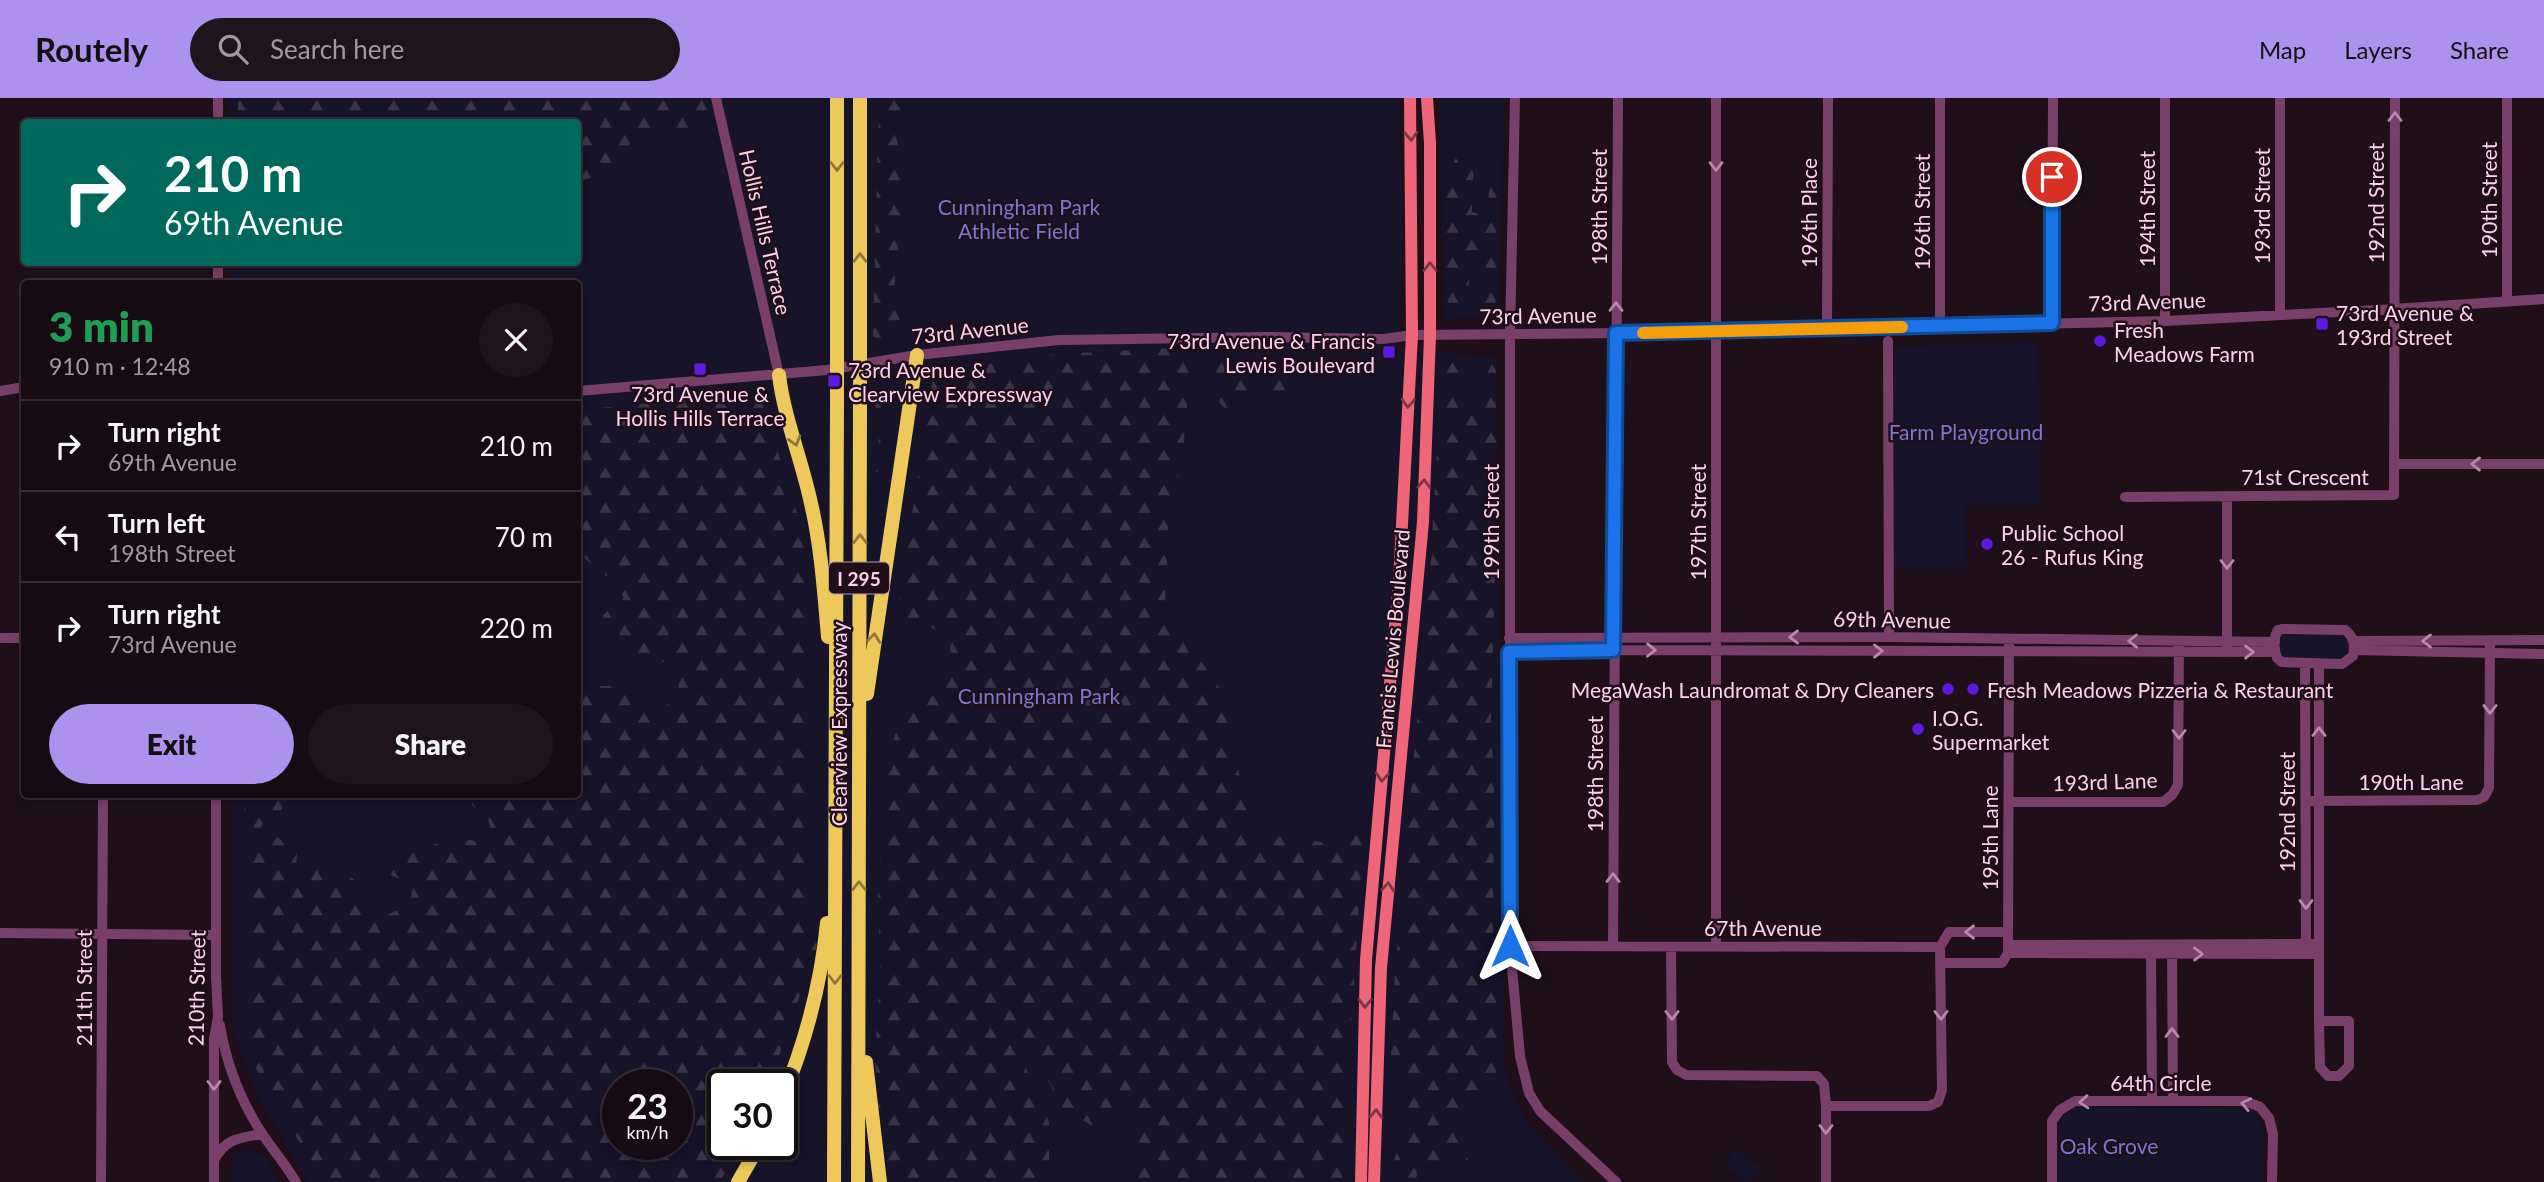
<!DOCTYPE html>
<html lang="en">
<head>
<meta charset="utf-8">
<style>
  :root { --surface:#170b13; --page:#20141c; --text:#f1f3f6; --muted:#9e9ba0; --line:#362b33; --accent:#ae91ec }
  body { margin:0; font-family:Lato,sans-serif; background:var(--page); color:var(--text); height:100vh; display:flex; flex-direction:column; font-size:26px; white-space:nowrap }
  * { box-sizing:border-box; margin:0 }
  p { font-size:23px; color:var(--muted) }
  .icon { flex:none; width:38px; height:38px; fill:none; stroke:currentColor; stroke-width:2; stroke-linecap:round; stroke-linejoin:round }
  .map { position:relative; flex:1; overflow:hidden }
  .drawer { position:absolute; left:21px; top:182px; width:560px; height:518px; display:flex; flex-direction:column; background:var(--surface); border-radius:7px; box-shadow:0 4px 10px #0003,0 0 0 2px var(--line) }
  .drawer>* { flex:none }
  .hud { position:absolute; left:21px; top:21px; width:560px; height:147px; border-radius:7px; box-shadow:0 4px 10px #0003,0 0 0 2px var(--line); background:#00695c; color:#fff; overflow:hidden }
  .speed { position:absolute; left:602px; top:971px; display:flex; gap:14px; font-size:35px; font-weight:700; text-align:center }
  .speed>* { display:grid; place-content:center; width:91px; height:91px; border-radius:50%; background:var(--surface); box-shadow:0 4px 10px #0003,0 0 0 2px var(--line); line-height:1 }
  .speed small { font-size:18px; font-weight:400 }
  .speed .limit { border:4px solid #111; border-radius:10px; background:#fff; color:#111 }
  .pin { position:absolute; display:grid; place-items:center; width:60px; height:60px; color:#fff; margin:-30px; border:4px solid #fff; border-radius:50%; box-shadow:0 2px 7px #0007 }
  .me { position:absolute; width:77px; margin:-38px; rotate:0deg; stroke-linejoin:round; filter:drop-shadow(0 0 5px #0008) }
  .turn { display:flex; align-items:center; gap:24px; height:147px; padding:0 28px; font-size:32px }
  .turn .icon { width:91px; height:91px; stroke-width:2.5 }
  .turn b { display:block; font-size:49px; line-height:60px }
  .round { display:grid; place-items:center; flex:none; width:74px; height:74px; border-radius:37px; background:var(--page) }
  .head { display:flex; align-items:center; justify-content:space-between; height:119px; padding:0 28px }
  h1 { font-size:42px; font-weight:800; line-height:52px; color:#1e9e55 }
  .cta { display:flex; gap:14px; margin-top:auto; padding:14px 28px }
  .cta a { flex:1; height:80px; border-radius:42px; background:var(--accent); color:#111; font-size:28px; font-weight:800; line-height:80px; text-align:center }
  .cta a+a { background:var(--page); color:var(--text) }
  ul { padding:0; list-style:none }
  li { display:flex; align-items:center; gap:21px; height:91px; padding:0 28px; border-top:2px solid var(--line) }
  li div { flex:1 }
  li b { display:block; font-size:26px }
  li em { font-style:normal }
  header { display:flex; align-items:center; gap:42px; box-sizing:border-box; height:98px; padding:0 35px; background:var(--accent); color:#111 }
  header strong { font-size:33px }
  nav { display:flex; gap:38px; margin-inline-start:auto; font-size:24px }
  .search { width:490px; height:63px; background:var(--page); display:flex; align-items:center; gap:18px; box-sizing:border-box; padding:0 24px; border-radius:38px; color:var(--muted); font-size:26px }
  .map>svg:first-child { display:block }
</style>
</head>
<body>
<header>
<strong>Routely</strong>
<div class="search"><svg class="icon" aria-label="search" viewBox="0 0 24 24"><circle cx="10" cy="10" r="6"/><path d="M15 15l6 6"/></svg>Search here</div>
<nav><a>Map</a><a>Layers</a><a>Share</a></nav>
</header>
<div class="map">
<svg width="2544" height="1084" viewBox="0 0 2544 1084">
  <defs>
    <pattern id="forest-firs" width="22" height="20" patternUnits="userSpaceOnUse" patternTransform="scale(1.75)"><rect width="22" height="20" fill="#171328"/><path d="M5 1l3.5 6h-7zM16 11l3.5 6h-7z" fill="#3a3447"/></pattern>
  </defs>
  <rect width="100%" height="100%" fill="#1f0f19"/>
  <path fill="#171328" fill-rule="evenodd" d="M229,0H1399L1403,132L1398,251L1497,259L1504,967C1515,1011 1529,1028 1561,1059V1062L1585,1084H1380L1356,1062L1355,1084H308L256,996L233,934V697L578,696V186L232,185V165L578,164V24H230ZM618,987H677V1046H618ZM723,987H782V1046H723Z
    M1439,0H1504L1500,219L1444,221Z
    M2038,243L2041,408L1966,407L1967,472L1893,471L1894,249Z
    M2283,537H2341L2348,542V555L2342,562L2287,561L2279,554V543Z
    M2079,1008L2252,1011L2264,1030L2263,1084H2057L2056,1032L2065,1015Z
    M248,1051L265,1058L280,1084H230L233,1055Z
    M1735,1051L1762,1069L1752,1084H1746L1723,1069Z"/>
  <path fill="url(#forest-firs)" fill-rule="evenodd" d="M238,0H704L710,27L636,37L610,75L578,83V24H238Z
    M879,0H904L897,37L903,106L893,203L901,217C897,231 896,241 882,246L873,238Z
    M1471,49L1474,61L1472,114L1488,118L1489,87L1494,63L1499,89L1498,195L1494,209L1483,210L1485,161L1472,165L1464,215H1455L1448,210L1443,85L1456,60Z
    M1192,249L1182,367L1169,406L1165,511L1223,595L1251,735L1337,746L1365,711L1348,979L1346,1084H1128L1142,1026L1120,1011L1101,1032L1064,1013L1048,982L1035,969L1037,959L1025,968L1042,1002L1049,1025V1084H937L887,1078L879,1024L875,962L880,875L878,790L889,666L895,637L911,610L942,593L951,569L950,537L905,520L898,508L934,273L1057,256Z
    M1452,261H1459L1462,268L1464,298L1473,313L1480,315L1484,305V281L1495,261L1496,269L1497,416L1491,619L1494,693L1493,853L1501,992L1467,1006L1466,1053L1470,1072L1465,1076L1459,1074L1454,1069L1444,1068L1417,1074L1416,1084H1398C1392,1067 1391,1055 1408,1044L1403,1026L1406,1005L1403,990L1390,978L1395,875L1430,476L1442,265Z
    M1218,263H1302L1307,294C1289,304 1278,302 1258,297L1242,313L1230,316L1218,303L1216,274Z
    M877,286C896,309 887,347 881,375L876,374C880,346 880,321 872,294Z
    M759,295L807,446L811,603L807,803L817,848L769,987H723V1046L744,1047L719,1084H322L319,1075L267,993L251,959L244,697H291L279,715L266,719L258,735L267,743L276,738L297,753L296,775L329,765L338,766L361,789L378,812L389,816L410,807L413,788L387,775V751L390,749L424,750L454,740L477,743L492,741L489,724L472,707L473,697L578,696V585C592,590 617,587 634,588L635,605L662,611L677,599L680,575L668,565L618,554L608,545L603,517L624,500L608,479L578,455V312ZM618,987H677V1046H618Z"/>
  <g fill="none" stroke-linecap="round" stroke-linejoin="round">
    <path stroke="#793f69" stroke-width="10" d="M218,0V24
      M716,0L779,277
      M1515,0L1510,237V848L1520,958L1529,995L1540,1013L1616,1084
      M1716,0V848
      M218,186V164
      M2507,203V0
      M2280,216V0
      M2165,223V0
      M2052,225L2053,0
      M1940,228V0
      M1827,230L1828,0
      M1888,243L1889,539
      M0,293L24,289
      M578,293L827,272L917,257L1059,242L1270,239L1384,241L1412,237L1625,235L2165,223L2379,212L2544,201
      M2394,366H2544
      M2125,399L2394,397L2395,0
      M2283,531L2345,532C2354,538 2355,547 2353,558L2342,566L2282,564L2277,560C2274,551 2273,540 2278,532Z
      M0,540H24
      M1509,540L1889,539L2275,544
      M2353,543L2544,542
      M2227,548V398
      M2354,552L2544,556
      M1509,554L1613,552L2275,554
      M2305,566L2306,846L2310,849
      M2319,566V923
      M2306,703L2477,702L2484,699L2489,690L2490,543
      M2009,704H2163L2172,697L2178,687L2179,547
      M0,835L216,837
      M2008,847L2319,846
      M1510,848L1940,849
      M1613,848L1618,0
      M1671,849L1672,964L1677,972L1686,977L1817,978L1824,986L1826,1008V1084
      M1940,849L1949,834H2007
      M2172,849L2173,1003
      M2151,850L2152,1003
      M2008,855L2009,547
      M2008,855L2319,856
      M1941,865H2002L2008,855
      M2319,923H2349V968L2339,978H2328L2320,969Z
      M220,927C226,965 240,1001 261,1034C272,1051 286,1067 296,1084
      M1826,1008H1929L1938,1004L1942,992L1940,849
      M214,1062C226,1040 239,1040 262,1036
      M101,1084L103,696
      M214,1084V941L218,919L216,879V696
      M2052,1084V1023L2060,1012L2075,1003H2245L2260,1009L2269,1020L2273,1036L2272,1084"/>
    <path stroke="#ee6678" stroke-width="12" d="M1361,1084L1366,862L1399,483L1412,237L1410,0
      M1374,1084L1381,870L1423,424L1430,238V45L1427,0"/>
    <path stroke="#edc95b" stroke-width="14" d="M860,0V228
      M837,231V0
      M779,277C784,319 801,360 810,401C821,446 824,493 828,539
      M867,596L917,257
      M866,964L880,1084
      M782,1001C806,943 821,887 827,825
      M738,1084L760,1046
      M834,1084L837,306
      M858,1084L860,303"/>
    <path stroke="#edc95b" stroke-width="14" d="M860,303V228
      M837,306V231"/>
  </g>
  <defs><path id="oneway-chevron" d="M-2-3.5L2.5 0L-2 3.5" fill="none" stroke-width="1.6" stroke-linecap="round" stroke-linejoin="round" transform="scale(1.75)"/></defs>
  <g stroke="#ba88aa">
    <use href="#oneway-chevron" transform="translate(2395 19) rotate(-90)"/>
    <use href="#oneway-chevron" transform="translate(1716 68) rotate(90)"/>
    <use href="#oneway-chevron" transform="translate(1616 209) rotate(-90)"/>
    <use href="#oneway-chevron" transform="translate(2476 366) rotate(180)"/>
    <use href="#oneway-chevron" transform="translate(2227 466) rotate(90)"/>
    <use href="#oneway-chevron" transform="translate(1794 539) rotate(-180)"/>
    <use href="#oneway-chevron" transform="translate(2133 543) rotate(-180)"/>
    <use href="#oneway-chevron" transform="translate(2427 543) rotate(-180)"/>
    <use href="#oneway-chevron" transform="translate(1651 552) rotate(1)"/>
    <use href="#oneway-chevron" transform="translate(1878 553)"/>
    <use href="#oneway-chevron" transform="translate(2249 554) rotate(-1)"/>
    <use href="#oneway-chevron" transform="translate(2490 611) rotate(90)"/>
    <use href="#oneway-chevron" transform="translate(2319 634) rotate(-90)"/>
    <use href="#oneway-chevron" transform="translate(2179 636) rotate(90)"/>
    <use href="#oneway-chevron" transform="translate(1613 780) rotate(-90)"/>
    <use href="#oneway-chevron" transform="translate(2306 806) rotate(90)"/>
    <use href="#oneway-chevron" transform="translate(1970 834) rotate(180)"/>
    <use href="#oneway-chevron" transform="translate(2198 856)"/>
    <use href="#oneway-chevron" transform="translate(1672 917) rotate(90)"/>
    <use href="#oneway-chevron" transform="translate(1941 917) rotate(90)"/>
    <use href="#oneway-chevron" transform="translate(2172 935) rotate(-90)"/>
    <use href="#oneway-chevron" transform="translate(214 987) rotate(90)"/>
    <use href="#oneway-chevron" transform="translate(2084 1004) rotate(176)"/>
    <use href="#oneway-chevron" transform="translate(2246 1006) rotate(-168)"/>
    <use href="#oneway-chevron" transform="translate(1826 1031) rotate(90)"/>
  </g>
  <g stroke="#7c3644">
    <use href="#oneway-chevron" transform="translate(1411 38) rotate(88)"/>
    <use href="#oneway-chevron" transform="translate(1430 169) rotate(-90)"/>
    <use href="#oneway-chevron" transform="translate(1408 305) rotate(93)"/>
    <use href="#oneway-chevron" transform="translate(1424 386) rotate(-88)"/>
    <use href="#oneway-chevron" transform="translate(1382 679) rotate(95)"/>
    <use href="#oneway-chevron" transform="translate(1388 789) rotate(-85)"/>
    <use href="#oneway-chevron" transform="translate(1365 905) rotate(91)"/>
    <use href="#oneway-chevron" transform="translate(1376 1016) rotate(-88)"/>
  </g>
  <g stroke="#90753d">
    <use href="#oneway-chevron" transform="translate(837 68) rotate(90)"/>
    <use href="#oneway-chevron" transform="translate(860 160) rotate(-90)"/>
    <use href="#oneway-chevron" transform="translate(795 343) rotate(73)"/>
    <use href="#oneway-chevron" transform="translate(860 441) rotate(-90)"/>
    <use href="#oneway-chevron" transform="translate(874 540) rotate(-83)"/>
    <use href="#oneway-chevron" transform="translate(859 788) rotate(-90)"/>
    <use href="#oneway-chevron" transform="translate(835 881) rotate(90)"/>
  </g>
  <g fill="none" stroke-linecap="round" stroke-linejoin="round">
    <g stroke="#114b97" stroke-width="18">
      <path id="route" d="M1510,848L1509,554L1613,552L1616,235L2052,225V79"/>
    </g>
    <use href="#route" stroke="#1a73e8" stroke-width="12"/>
    <path stroke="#f59e0b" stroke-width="12" d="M1643,235L1902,229"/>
  </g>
  <g fill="#5c19df" stroke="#1f0f19" stroke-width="2.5">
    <rect x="2315" y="219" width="14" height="14" rx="3.5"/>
    <circle cx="2100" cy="243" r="7"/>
    <rect x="1382" y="247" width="14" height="14" rx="3.5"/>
    <rect x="693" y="264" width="14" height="14" rx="3.5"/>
    <rect x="827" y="276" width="14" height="14" rx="3.5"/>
    <circle cx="1987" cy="446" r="7"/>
    <circle cx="1948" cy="591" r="7"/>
    <circle cx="1973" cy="591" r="7"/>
    <circle cx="1918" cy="631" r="7"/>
  </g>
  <g text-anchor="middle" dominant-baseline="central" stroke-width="5" stroke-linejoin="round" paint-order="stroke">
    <rect fill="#1f0f19" stroke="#b898ad" stroke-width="2" x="829" y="464.5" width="60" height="31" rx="5"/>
    <g font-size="19" font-weight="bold" fill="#fad2ec">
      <text x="859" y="480">I 295</text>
    </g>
    <g font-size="21" fill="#fad2ec" stroke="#1f0f19">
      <text transform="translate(2488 102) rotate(-90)">190th Street</text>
      <text transform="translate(2375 105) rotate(-90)">192nd Street</text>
      <text transform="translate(2261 108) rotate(-90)">193rd Street</text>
      <text transform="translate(1598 109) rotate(-90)">198th Street</text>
      <text transform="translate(2146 111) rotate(-90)">194th Street</text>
      <text transform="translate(1921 114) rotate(-90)">196th Street</text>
      <text transform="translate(1808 115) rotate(-90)">196th Place</text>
      <text transform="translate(766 134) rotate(77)">Hollis Hills Terrace</text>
      <text transform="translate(2147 203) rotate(-2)">73rd Avenue</text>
      <text transform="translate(1538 217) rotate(-1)">73rd Avenue</text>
      <text transform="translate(970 232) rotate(-6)">73rd Avenue</text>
      <text x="2305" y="378">71st Crescent</text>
      <text transform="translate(1490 424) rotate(-90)">199th Street</text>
      <text transform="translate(1697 424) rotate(-90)">197th Street</text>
      <text transform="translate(1892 521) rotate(1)">69th Avenue</text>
      <text transform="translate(1392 541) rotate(-85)">Francis Lewis Boulevard</text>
      <text transform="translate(838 626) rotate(-90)">Clearview Expressway</text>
      <text transform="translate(1594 676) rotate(-90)">198th Street</text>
      <text transform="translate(2105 683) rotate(-2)">193rd Lane</text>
      <text x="2411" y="683">190th Lane</text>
      <text transform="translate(2286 714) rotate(-90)">192nd Street</text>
      <text transform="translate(1989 740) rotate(-90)">195th Lane</text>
      <text x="1763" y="829">67th Avenue</text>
      <text transform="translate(83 890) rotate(-90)">211th Street</text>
      <text transform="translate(196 890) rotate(-89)">210th Street</text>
      <text x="2161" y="984">64th Circle</text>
    </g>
    <g font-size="21" fill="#7677d6" stroke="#1f0f19">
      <text x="1019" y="108">Cunningham Park<tspan x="1019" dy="24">Athletic Field</tspan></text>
      <text x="1966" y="333">Farm Playground</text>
      <text x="1039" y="597">Cunningham Park</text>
      <text x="2109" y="1047">Oak Grove</text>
    </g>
    <g font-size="21" fill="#fad2ec" stroke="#1f0f19" text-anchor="start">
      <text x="2336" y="214">73rd Avenue &amp;<tspan x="2336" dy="24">193rd Street</tspan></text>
      <text x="2114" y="231">Fresh<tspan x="2114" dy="24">Meadows Farm</tspan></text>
      <text x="1375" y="242" text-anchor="end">73rd Avenue &amp; Francis<tspan x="1375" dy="24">Lewis Boulevard</tspan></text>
      <text x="848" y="271">73rd Avenue &amp;<tspan x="848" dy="24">Clearview Expressway</tspan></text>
      <text x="700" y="295" text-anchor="middle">73rd Avenue &amp;<tspan x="700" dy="24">Hollis Hills Terrace</tspan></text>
      <text x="2001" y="434">Public School<tspan x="2001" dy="24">26 - Rufus King</tspan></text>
      <text x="1934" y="591" text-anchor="end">MegaWash Laundromat &amp; Dry Cleaners</text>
      <text x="1987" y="591">Fresh Meadows Pizzeria &amp; Restaurant</text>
      <text x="1932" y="619">I.O.G.<tspan x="1932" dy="24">Supermarket</tspan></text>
    </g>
  </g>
</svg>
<div class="speed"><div>23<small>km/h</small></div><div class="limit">30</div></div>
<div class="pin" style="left:2052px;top:79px;background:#d93025"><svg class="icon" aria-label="arrive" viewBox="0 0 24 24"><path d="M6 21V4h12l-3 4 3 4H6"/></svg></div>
<svg class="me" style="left:1510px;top:848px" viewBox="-20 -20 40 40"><path d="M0-17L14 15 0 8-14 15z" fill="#1a73e8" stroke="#fff" stroke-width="4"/></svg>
<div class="hud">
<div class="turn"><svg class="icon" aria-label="right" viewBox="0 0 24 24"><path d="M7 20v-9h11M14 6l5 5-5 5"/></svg><div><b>210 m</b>69th Avenue</div></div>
</div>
<section class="drawer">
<div class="head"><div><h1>3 min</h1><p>910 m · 12:48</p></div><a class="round"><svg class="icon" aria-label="close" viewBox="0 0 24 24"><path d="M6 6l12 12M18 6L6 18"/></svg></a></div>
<ul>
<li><svg class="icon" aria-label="right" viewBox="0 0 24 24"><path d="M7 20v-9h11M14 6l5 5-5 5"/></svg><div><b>Turn right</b><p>69th Avenue</p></div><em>210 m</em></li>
<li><svg class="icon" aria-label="left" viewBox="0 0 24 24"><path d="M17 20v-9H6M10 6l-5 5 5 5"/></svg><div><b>Turn left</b><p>198th Street</p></div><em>70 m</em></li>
<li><svg class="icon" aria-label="right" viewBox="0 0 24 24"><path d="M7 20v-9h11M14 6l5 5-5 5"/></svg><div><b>Turn right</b><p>73rd Avenue</p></div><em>220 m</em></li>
</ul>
<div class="cta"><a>Exit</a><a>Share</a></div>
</section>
</div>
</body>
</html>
